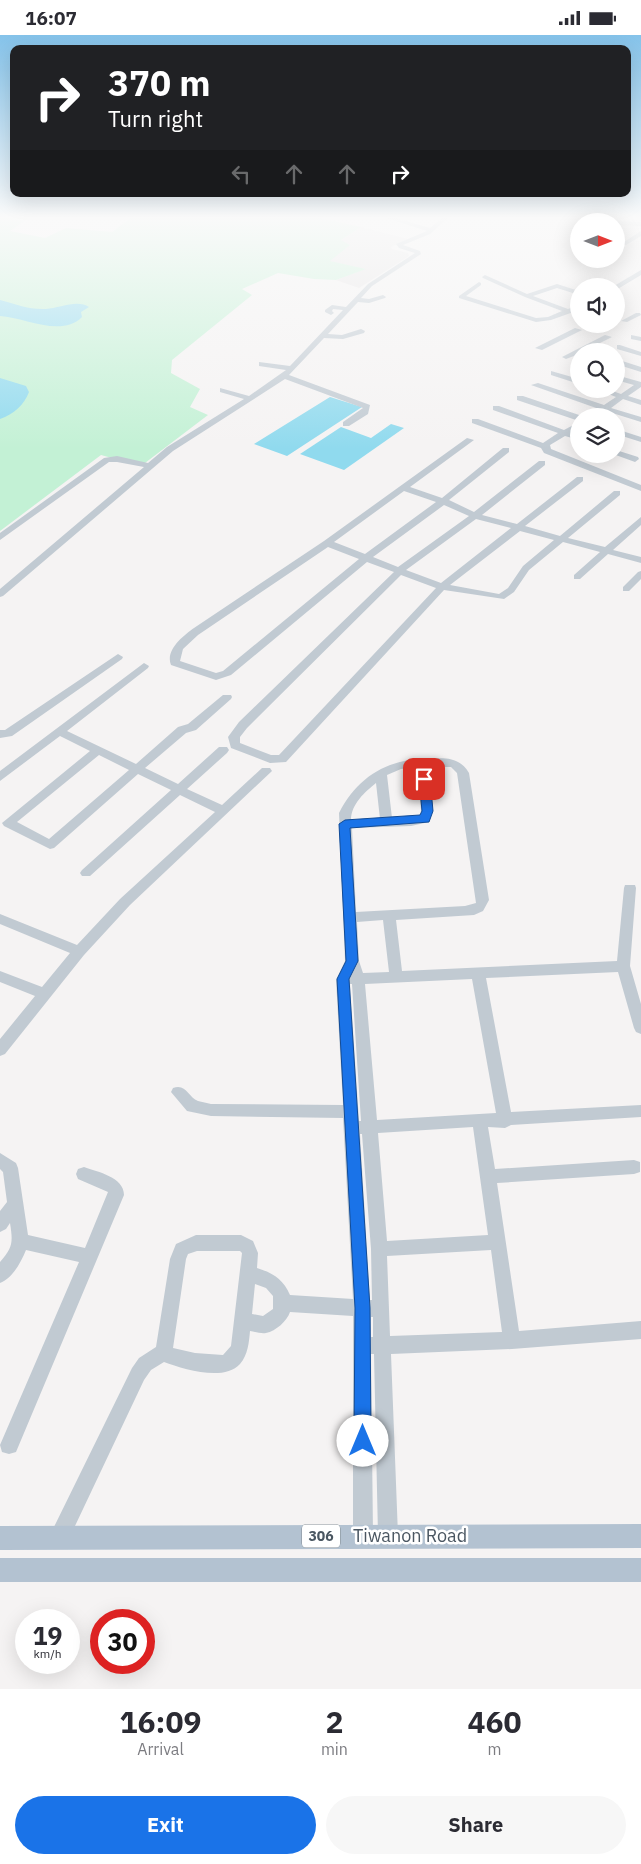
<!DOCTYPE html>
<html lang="en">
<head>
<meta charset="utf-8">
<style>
  :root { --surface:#fff; --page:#f7f7f7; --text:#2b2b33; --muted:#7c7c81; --accent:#1a73e8 }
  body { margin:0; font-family:"IBM Plex Sans",sans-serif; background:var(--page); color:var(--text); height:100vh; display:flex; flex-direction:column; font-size:19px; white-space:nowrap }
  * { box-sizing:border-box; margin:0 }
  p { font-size:16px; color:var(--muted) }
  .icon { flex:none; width:28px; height:28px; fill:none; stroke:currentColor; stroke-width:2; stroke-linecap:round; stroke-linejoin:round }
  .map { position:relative; height:1654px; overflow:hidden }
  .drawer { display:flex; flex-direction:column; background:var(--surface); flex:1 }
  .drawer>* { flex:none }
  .banner { position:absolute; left:10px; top:10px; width:621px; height:152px; border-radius:10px; box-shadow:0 5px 20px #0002; background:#202124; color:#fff; overflow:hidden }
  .needle { width:32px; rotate:90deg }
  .buttons { position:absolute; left:570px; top:178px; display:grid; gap:10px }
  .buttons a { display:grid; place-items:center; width:55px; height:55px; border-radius:50%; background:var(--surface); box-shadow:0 5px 20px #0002; font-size:25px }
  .speed { position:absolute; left:15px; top:1574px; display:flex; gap:10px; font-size:25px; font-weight:700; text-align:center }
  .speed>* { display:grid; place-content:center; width:65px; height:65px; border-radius:50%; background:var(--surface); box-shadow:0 5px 20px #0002; line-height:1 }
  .speed small { font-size:12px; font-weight:400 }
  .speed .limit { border:8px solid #d22; background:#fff; color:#111 }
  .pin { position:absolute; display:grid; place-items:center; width:42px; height:42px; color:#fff; margin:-21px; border-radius:10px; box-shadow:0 2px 8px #0006 }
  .me { position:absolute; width:55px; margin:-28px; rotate:0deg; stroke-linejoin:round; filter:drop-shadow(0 0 4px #0008) }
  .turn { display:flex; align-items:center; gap:18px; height:105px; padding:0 15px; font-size:22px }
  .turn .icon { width:65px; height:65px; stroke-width:2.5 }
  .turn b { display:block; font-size:35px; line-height:42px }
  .lanes { display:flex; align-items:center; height:48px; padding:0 15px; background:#0003; justify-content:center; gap:25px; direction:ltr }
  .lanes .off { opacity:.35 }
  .eta { display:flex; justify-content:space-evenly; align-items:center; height:85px; text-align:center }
  .eta b { font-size:30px; font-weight:800; line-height:35px }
  .primary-button { display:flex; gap:10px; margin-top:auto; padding:10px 15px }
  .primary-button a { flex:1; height:58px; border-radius:30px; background:var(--accent); color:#fff; font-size:20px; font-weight:800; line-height:58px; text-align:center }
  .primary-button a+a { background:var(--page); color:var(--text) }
  .status { display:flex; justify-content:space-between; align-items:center; height:35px; padding:0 25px; background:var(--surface); direction:ltr }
  .status svg { height:14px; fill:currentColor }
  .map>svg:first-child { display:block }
</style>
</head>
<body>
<div class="status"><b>16:07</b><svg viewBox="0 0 49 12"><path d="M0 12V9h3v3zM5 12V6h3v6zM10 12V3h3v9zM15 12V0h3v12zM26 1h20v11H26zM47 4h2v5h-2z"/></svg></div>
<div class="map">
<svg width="641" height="1654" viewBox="0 0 641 1654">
  <rect width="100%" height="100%" fill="#f5f3f3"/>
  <path fill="#e6e4e5" d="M361,192L408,204L391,212L392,214L408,218L409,221L359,253L336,245L365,234L329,226L349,210L340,206Z"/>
  <path fill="#c3f1d5" d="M0,182H30L10,196L45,203L66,193L112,197L132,182H315L361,192L341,205L350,210L330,226L366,234L336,245L314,244L278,238L242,254L252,260L172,325L171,338L200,354L190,372L208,380L141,431L101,420L0,496Z"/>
  <path fill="#90daee" d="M0,265C16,269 29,275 46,274C59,273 78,264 89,272L81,277L82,282C61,303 24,282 0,281Z
    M0,343L26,351L29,357C24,370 14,379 0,384Z
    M330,362L362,372L287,421L254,409Z
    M391,389L404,393L344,435L300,419L341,392L371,403Z"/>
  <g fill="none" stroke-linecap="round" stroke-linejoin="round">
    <path fill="#c1cad2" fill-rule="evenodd" d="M383,182H392L430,193L443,182H449L430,199L403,210L420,216L421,219L372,251L361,263L369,264L383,260L386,262L385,263L369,268L358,267L328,299L342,300L361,294L365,296L364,298L343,304L324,303L289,340L370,370L368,379L349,391H343V387L363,373L285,344L173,416L3,561L0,562V554L144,432L117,427H109L0,505V498L104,423L117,421L148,428L167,412L244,364L220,357V353L249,361L286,335L259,331V327L290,331L343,275L333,274L332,276L334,278L331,280L325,277V275L332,270L346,272L368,249L415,218L399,213L396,209L427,196Z
      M570,182H584L601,186H588Z
      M616,186L641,187V191L616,190Z
      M641,196V201L626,210L621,209Z
      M641,235V240L616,255V251H614Z
      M485,240L527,259L557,249L579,256V260L557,253L533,261L568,274L579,270V275L551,285L536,287L459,263V261L479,247L481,248V250L466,261L536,283L548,282L562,276L525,262L483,243L482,242Z
      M616,270L625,274L622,276L616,274Z
      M636,278H640L641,280L627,287L621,286Z
      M575,293L582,295L542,315L535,313Z
      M605,300L612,302L584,316H579V319L566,324L562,322Z
      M631,300L641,302V306L631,304Z
      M620,310L641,317V321L617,314V310Z
      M616,324L641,332V337L616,329Z
      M551,336L579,344V349L551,340Z
      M616,340L641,347V352L628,361L641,365V370L623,364L611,373L641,382V387L606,376L598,381H589L599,374L531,350L538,348L604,370L616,362L596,354H607L621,359L634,350L616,345Z
      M517,361H523L582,381H579V385H576L517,365Z
      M493,371H499L564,395L579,387V393L571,397L579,400V405L565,401L550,410L551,414L641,450V456L544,418L541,413L472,388V384H478L543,408L558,398L493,375Z
      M616,394L641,402V407L616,399Z
      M467,403L474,405L410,452L442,463L503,413H509V417L449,465L474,477L539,426H545V430L482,480L517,489L577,442H583V446L525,491L560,501L614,456H620V460L568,503L605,512L641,482V490L613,515L641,522V528L608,519L580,544H574V540L600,517L563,507L529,535L514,557L504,564L444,555L286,727L270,728L231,713L228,702L239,687L394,537L367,527L231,640L216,645L171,630C165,615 183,601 194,593L324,506ZM404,456L436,467L365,519L334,507ZM444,470L469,481L398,532L373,522ZM476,484L511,493L441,548L406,535ZM520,496L554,505L523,531L508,553L499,559L450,550ZM328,512L359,524L223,636L216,638L180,626L183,614L198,600ZM401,540L436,553L279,720H271L240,708V702L247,693Z
      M616,415L638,422L639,424L635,427L613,419H616Z
      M641,536V544L629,556H623V552L638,537Z
      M118,619L123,622L122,624L12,701L0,703V695H5Z
      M144,628L149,631L148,633L67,696L136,729L178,692L188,689L223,660H231L232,662L231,664L196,695L186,698L145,733L178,749L219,712H227L229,715L227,718L187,754L222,770L262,733H270L272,736L130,870L84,920L5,1019L0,1021V1004L35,961L0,947V936L42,952L70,918L0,889V879L77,910L120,864L215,777L180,760L90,841H82L80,838L82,835L171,755L138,739L54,813L50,814L4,791L2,788L90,716L60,701L0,746V736ZM99,720L129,735L49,804L17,787Z
      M418,724C439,724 457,718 469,738L489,865L483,876L474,880L396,885L402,936L617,926L624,853L625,850H635L636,853L630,931L641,969V999L636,997L634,993L618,937L486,943L511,1077L641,1070V1082L511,1090L505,1093L488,1092L495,1134L634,1125L640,1127V1137L634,1139L497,1148L519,1296L641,1286V1304L512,1314L391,1319L398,1500L395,1507L388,1510L381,1507L378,1500L374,1319H371L373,1500L370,1507L363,1510L356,1507L353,1500V1281L290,1277C287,1286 276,1296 266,1298C262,1299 255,1297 250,1296C249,1307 248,1320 240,1329C224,1347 183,1334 164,1327L151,1335L144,1345L66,1510L59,1513L52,1510L49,1503L52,1496L132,1333L139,1323L156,1312L170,1224L176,1209L196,1200H241L253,1206L258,1218L257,1233C273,1238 283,1244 290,1260L353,1264L343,1083L211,1081L187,1076L171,1057L173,1053C186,1048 188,1062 198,1066C202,1067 207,1068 211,1069L343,1070L336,945L345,926L339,778C356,745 382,727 418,724ZM417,732L421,775L420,781L392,783L387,740L401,734ZM429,732H451L457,738L476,868L465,871L356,877L352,793L411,791L429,787L433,775ZM376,748L380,784L351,785C351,769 365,757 376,748ZM383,885L389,937L363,938L359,926L357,887ZM472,944L496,1078L377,1085L365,949ZM350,949H352L361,1086H359ZM473,1092L488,1200L387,1206L378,1098ZM360,1099H362L371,1214L372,1265H370ZM491,1215L502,1297L390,1301L387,1221ZM197,1216H240L242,1218L231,1311L223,1320L195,1318L173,1313L186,1224L188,1219ZM255,1249L266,1253L273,1261V1274L263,1281L252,1279ZM371,1282H373V1302H371Z
      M0,1118L16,1128L18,1133L28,1200L85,1213L108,1157L78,1144L76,1139L78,1134L84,1132C98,1137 124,1142 124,1160L16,1417L9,1419L2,1417L0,1410L79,1227L26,1215C21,1227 13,1243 0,1248V1227C13,1212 13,1207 10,1188L6,1194L0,1197V1176L7,1167L3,1137L0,1134Z"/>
    <path fill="#b3c2d1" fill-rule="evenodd" d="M641,1489V1513L0,1515V1491Z
      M0,1523H641V1547H0Z"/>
  </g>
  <linearGradient id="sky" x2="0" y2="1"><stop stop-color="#85c3ea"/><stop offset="0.44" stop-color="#fafafa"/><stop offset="1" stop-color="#fafafa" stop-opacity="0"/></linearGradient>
  <rect width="641" height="414" fill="url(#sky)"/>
  <path fill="#1a73e8" stroke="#114b97" d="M424,741L430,744L433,776L429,787L350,793L358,926L349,944L370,1273L371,1406L369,1412L363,1414L357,1412L354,1406L355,1273L337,944L346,926L339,789L345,785L420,780L422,776L419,744Z"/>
  <g text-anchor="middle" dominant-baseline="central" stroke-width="5" stroke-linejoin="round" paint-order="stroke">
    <rect fill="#fff" stroke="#808990" stroke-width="1" x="302" y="1489.5" width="38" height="23" rx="4"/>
    <g font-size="14" font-weight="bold" fill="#4a5661">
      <text x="321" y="1501">306</text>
    </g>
    <g font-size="18" fill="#4a5661" stroke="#fff">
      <text x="410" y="1500">Tiwanon Road</text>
    </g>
  </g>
</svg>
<div class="buttons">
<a><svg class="needle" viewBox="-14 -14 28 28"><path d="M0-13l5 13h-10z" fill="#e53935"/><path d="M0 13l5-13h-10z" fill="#7c7c81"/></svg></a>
<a><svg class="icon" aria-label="sound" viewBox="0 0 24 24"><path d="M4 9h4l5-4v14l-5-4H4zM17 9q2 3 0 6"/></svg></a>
<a><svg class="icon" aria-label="search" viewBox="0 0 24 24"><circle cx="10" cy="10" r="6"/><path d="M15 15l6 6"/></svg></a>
<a><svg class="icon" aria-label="layers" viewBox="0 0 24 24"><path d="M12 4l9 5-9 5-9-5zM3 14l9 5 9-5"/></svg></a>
</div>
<div class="speed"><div>19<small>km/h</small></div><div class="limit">30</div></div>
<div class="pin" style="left:424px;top:744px;background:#d93025"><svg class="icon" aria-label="arrive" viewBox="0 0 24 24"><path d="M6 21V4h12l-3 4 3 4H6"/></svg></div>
<svg class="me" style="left:363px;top:1406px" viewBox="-20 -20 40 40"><circle r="19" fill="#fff"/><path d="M0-13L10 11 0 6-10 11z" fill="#1a73e8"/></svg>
<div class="banner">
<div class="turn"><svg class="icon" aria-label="right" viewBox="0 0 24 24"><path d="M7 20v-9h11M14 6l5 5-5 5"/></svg><div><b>370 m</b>Turn right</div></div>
<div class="lanes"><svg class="icon off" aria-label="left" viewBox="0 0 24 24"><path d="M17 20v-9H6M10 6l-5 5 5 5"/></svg><svg class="icon off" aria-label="ahead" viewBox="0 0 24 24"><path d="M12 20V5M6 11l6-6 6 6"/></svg><svg class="icon off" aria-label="ahead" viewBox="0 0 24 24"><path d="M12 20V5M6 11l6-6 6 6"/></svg><svg class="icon" aria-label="right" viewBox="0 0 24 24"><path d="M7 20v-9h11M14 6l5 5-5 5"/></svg></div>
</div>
</div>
<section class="drawer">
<div class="eta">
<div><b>16:09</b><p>Arrival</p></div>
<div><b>2</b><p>min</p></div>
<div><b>460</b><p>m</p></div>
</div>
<div class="primary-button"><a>Exit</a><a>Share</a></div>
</section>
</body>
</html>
